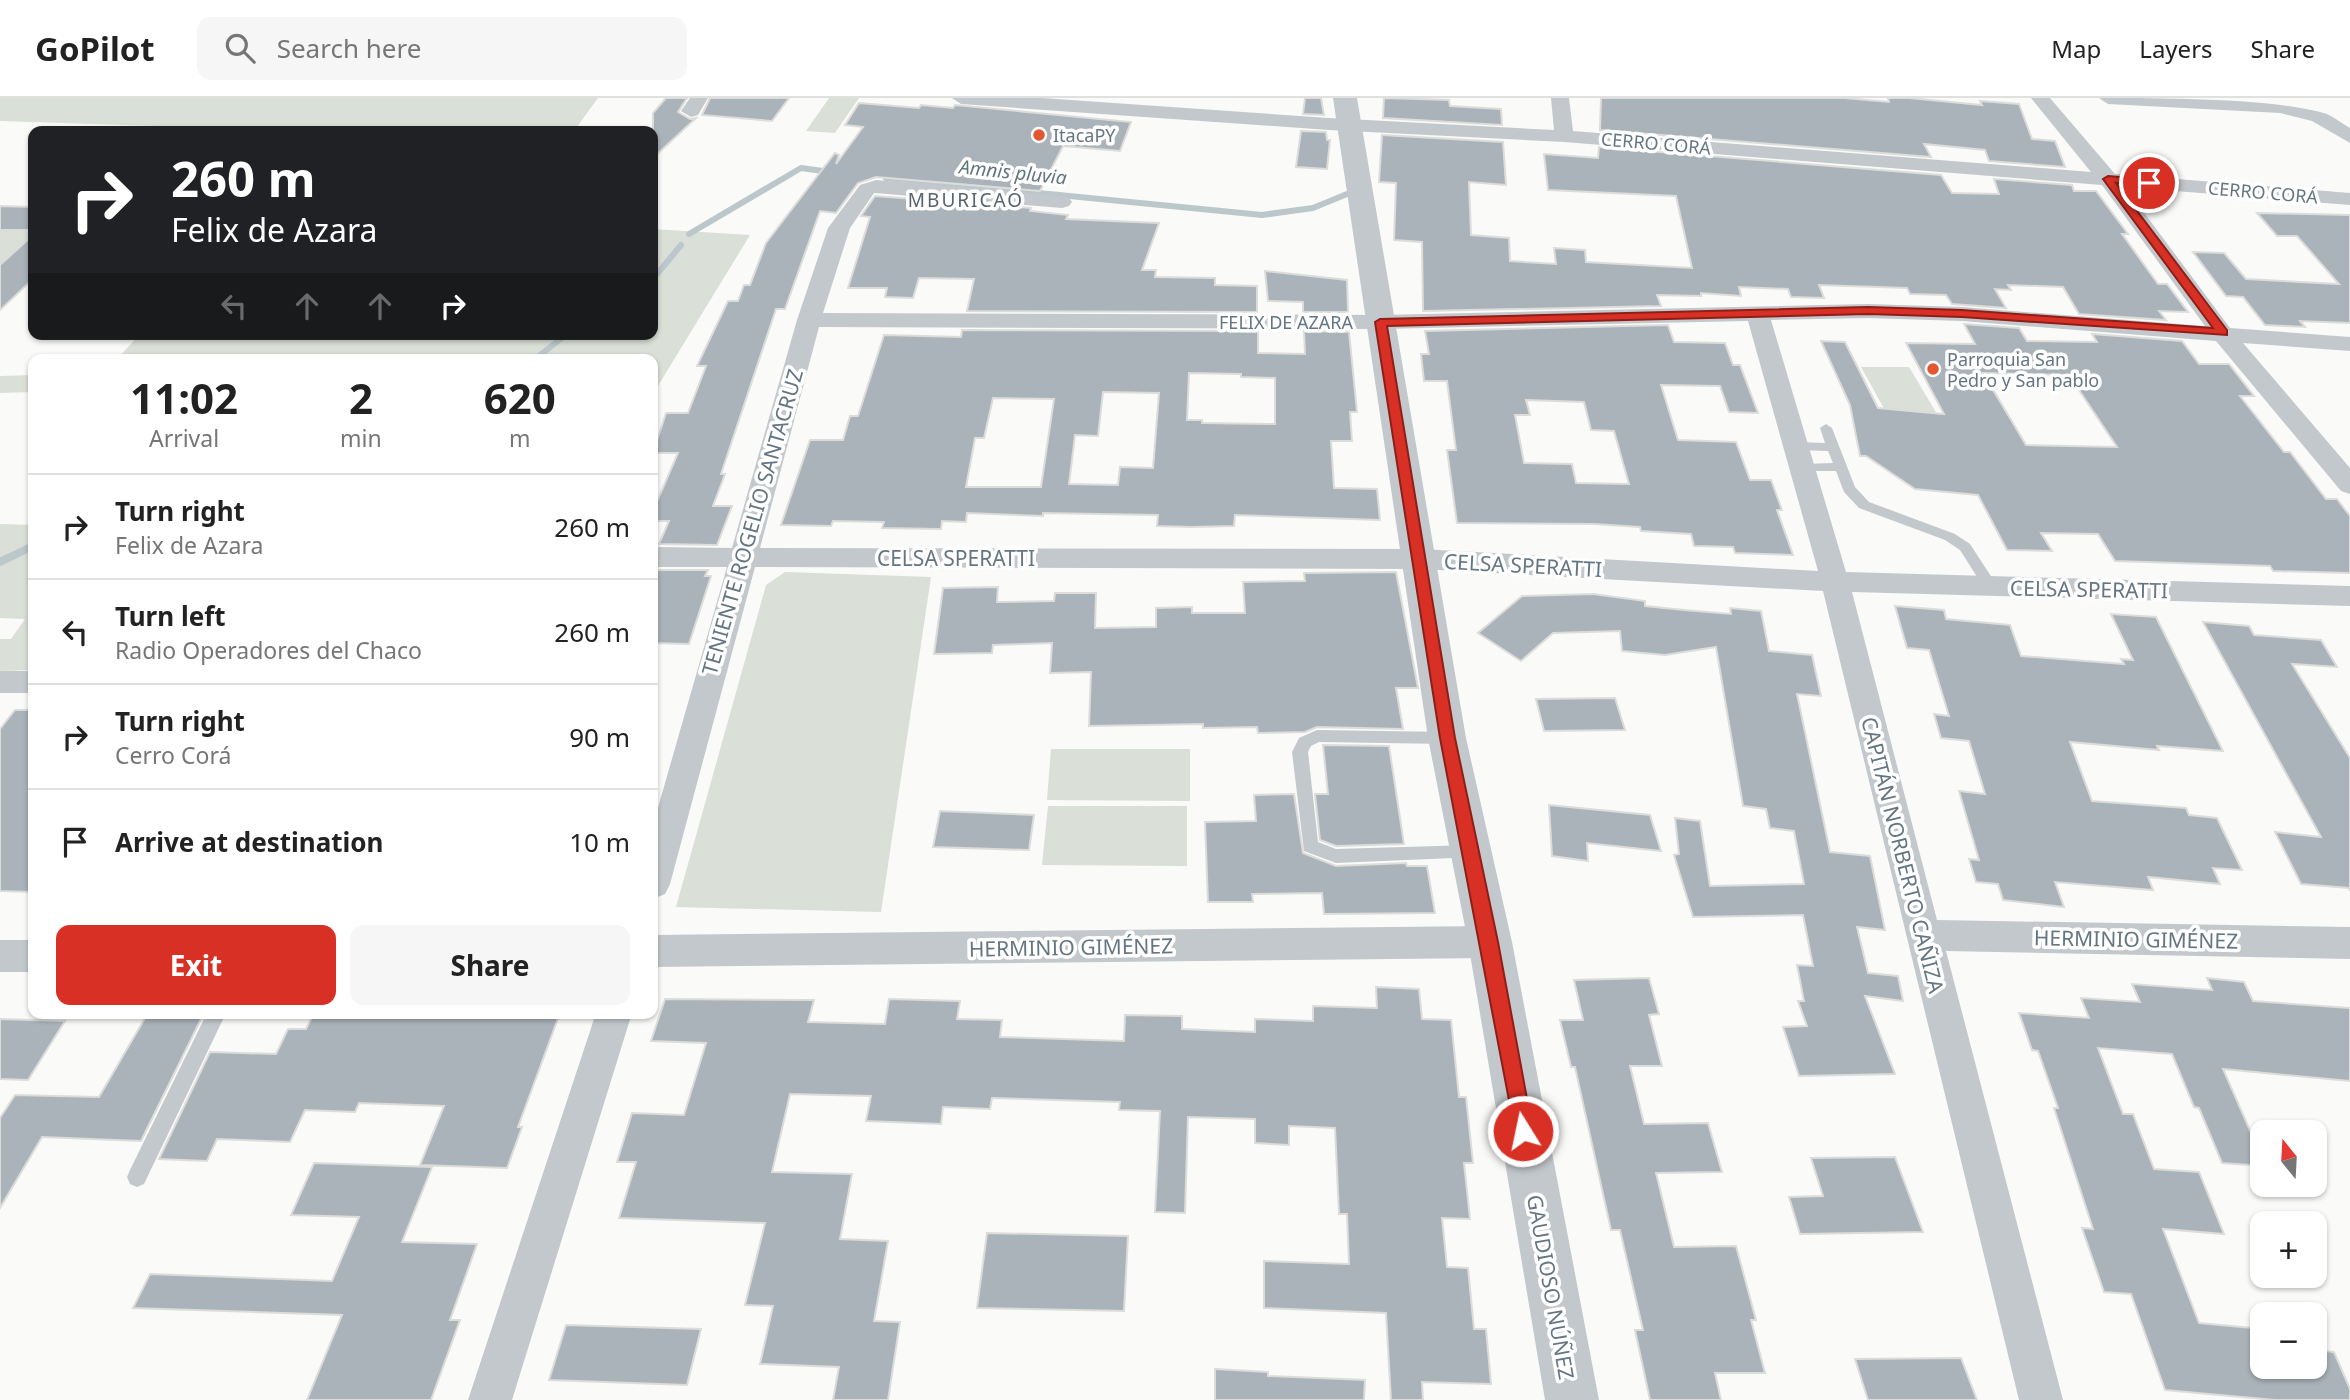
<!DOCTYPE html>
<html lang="en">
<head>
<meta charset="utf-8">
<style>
  :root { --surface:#fff; --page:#f6f6f6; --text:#222; --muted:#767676; --line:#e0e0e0; --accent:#d93025 }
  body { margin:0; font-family:"Noto Sans",sans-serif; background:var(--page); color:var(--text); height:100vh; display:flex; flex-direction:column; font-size:26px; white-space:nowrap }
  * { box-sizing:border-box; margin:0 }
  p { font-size:23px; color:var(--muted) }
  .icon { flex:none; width:38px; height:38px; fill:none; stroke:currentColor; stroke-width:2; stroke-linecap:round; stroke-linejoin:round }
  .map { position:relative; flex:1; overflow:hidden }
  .drawer { position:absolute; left:28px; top:256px; width:630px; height:665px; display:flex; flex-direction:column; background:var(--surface); border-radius:14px; box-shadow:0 2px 5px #0004 }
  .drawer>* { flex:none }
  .top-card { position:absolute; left:28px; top:28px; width:630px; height:214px; border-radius:14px; box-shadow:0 2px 5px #0004; background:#202124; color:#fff; overflow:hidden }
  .needle { width:46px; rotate:342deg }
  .controls { position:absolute; left:2250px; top:1022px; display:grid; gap:14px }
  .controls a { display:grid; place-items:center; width:77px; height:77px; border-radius:14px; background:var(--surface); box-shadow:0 2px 5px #0004; font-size:35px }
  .pin { position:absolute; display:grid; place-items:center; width:60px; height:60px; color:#fff; margin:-30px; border:4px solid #fff; border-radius:50%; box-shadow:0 2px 7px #0007 }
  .me { position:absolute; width:77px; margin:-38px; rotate:350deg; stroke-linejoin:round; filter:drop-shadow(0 0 5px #0008) }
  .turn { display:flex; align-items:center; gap:24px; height:147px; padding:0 28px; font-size:32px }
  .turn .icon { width:91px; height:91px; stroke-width:2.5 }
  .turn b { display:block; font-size:49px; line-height:60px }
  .lanes { display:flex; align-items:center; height:66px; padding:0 28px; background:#0003; justify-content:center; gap:35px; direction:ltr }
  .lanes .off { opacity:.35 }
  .eta { display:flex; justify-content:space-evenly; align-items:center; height:119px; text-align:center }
  .eta b { font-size:42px; font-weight:700; line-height:49px }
  .cta { display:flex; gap:14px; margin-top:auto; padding:14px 28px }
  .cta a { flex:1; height:80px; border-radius:14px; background:var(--accent); color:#fff; font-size:28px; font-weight:700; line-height:80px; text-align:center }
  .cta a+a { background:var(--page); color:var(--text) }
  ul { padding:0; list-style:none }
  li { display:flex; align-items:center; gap:21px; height:105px; padding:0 28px; border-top:2px solid var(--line) }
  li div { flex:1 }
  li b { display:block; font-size:26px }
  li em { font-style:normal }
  header { display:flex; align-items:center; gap:42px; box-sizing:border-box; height:98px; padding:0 35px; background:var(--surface); border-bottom:2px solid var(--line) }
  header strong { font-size:33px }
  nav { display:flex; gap:38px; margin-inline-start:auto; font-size:24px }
  .search { width:490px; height:63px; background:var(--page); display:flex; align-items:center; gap:18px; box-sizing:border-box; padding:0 24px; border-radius:14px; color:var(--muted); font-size:26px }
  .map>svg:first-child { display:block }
</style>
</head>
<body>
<header>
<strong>GoPilot</strong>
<div class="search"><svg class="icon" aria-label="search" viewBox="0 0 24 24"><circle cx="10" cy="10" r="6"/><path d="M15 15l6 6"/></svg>Search here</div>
<nav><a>Map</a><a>Layers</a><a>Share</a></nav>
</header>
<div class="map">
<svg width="2350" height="1302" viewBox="0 0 2350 1302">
  <rect width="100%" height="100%" fill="#fafaf8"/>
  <path fill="#dadfd7" d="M0,0H598L574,33H308L0,23Z
    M829,0H859L835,35L806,33Z
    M653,131L750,137L653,296V261H117L140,236H653Z
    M0,132H33V143L16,158L0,167Z
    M1861,269H1909L1937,316H1887Z
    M33,277V294L0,295V278Z
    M0,426L33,427V572L0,573V541H11L25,521L0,520Z
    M785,474L931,479L881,814L676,809L766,487Z
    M1051,651H1190V703L1047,702Z
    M1048,708H1187V768L1042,767Z"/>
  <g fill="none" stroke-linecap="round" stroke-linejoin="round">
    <path stroke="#bbc7cb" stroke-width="6" d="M886,80L1262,117L1313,110L1347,96
      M689,136L801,70L830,74
      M653,181L681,147
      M535,261L567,236"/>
    <path stroke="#bbc7cb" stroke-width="8" d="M0,464L33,448"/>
  </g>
  <path fill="#aab3b9" stroke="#dcdcda" stroke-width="2" fill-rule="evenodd" d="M666,0H687L678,14L690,21L696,20L653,60V15Z
    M710,0H789L772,23L702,17Z
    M1305,0H1321L1324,17L1303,16Z
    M1384,0L1449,2L1450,8L1501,11L1502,27L1383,20Z
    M1601,0H1844L1889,4L1888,0H1909L1982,7L1980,3L2019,6L2032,41L2055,43L2065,69L1989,63L1985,52L1924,46L1931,59L1600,32Z
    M859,5L919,10L921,7L953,10L955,7L1131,24L1120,53L1063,48L1040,93L876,79L858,85L836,115L820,113L785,211H776L721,376H725L713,408H732L717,447L659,446L669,423H653V413L678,355H653L666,315H688L706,268H697L728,203H738L744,187H750L766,145L835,55L839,57L836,66L863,29L845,27Z
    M1301,33L1326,34L1327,42H1330L1327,71L1296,69Z
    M1382,37L1503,44L1506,87L1469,84L1471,137L1509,140L1510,163L1556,166L1554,150L1585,152L1586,164L1692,170L1676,98L1548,92L1544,56L1598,60L1599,49L1941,77L1952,95L1999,96L1994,81L2072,87L2074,93H2096L2128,136H2122L2158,186H2167L2188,214L2159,213L2166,222L2079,216L2063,189L2008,187L2011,192L1995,191L2006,210L1952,206L1946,197L1910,196L1907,190L1819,187L1824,200L1791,199L1788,191L1739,189L1741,198L1701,195V198L1657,197L1661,208L1423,213L1422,144L1394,142L1396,85L1379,84Z
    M875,98L1031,110L1030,113L1068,117L1066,121L1159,125L1142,172H1156L1155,179L1215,180V187L1257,188V214L967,213L974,181L919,180L913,200L885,199L887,190H848L870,119L861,118Z
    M0,108L33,109V132H0Z
    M2257,115L2350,117V225L2300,223L2305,229L2265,227L2243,199L2226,198L2193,154L2224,155L2246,181L2339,186L2297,138H2277Z
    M33,137V181L0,212V167Z
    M1265,173L1347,182L1348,214H1303V204L1268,203Z
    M1964,226L2019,230L2027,243L2097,244L2092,236L2182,243L2199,266H2229L2254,298H2240L2284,354H2290L2326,401H2337L2350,418V475L2273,473L2270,468L2115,463L2098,436L2041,435L2052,453L2007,452L1978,397L1915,391L1866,358H1860L1850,307L1821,243L1845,244L1878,310L1944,316L1906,245L1975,246ZM1983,275L2069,277L2117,349L2026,347Z
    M1668,227L1674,244L1725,245L1733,267H1740L1758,315L1729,314L1720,288L1661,287L1678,342L1736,344L1750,382H1771L1782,412H1777L1793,457L1735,455L1733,449L1694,448L1691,436L1641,433L1640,429L1594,426L1457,425L1447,352H1456L1447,283H1424L1421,256H1429L1425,233ZM1526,302L1584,304L1591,332L1614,333L1629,386L1576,385L1572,366L1524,365L1515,317H1530Z
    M962,232L1258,233V255L1305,256L1304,233L1349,234L1357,314H1350L1352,343H1331L1334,390L1377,391L1380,422L1235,417L1234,428L1191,429L1157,428L1158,417L1043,415V418L967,415L966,424L942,423L941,431L882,430L884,424L833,423L831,428L781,427L810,342H843L850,318H858L884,237L961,239ZM1189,275L1241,276V279L1275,280V326L1202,325V322H1187ZM1103,294L1159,295L1153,370L1120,369L1118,387L1069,386L1075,337L1098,338ZM993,300L1054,301L1041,389H966L975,340H984Z
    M653,472H708L705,478H711L689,546L653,545Z
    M1396,474L1418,590H1396L1403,631L1317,629L1305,634L1258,635L1257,629L1203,630V626L1089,628L1091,574L1050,575L1052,545L993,547L992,555L934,556L943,490L998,489L997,504L1054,503L1055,495H1096L1095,530L1156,529V510L1192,509V515H1245L1243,484L1305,483L1304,475Z
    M1593,496L1645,503V508L1684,512L1731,516L1730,510L1761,513L1769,553L1812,557L1821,598L1797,596L1830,754L1870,758L1885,832L1857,829L1868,875L1898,878L1903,903L1865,898L1895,976L1799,978L1783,929L1807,928L1798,903H1804L1797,867L1813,868L1803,817L1693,819L1674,757L1679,756L1675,720L1700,723L1710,788L1804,786L1794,733L1770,730L1766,711L1743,708L1716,549L1665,557L1622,553L1620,533L1553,535L1521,563L1478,535L1522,498Z
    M1895,508L1944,512L1946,521L2010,527L2021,558L2124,566L2121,561L2133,562L2111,516L2156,519L2223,653L2157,648L2159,652L2070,644L2092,703L2186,710L2189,717L2217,720L2242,772L2213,770L2220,786L2148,779L2153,792L2055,784L2064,809L2003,802L1998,786L1976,784L1969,761L1979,762L1959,693L1985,696L1969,643L1941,640L1934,616L1949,618L1929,552L1907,550Z
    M2203,524L2249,528L2254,537L2321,542L2337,569L2292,566L2350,660V793L2349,790L2301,786L2275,734L2321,739Z
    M1615,600L1625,632L1544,633L1536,601Z
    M15,612H33V794L0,793V631Z
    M1323,647L1389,648L1404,746L1336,748L1320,742L1315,696H1328Z
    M1294,696L1303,755L1336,768L1406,765L1407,768H1427L1435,815L1324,816L1322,795L1252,796L1253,804H1208L1205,724L1256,723L1254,697Z
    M1549,707L1650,717L1661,753L1587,745L1588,763L1552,758Z
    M940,713L1034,717L1029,752L933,749Z
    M1649,880L1659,916L1649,917L1662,968H1630L1644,1026L1708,1025L1722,1074L1656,1075L1674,1149L1736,1148L1756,1222H1751L1765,1275H1715L1721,1302H1650L1635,1232H1643L1620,1132H1611L1575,969H1571L1560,922H1583L1574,882Z
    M2207,880L2244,884L2253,903L2350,910V983L2223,971L2263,1062V1068L2222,1065L2199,1010L2194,1009L2172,956L2098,950L2123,1016H2133L2154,1071L2199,1074L2224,1136L2163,1131L2199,1225L2263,1231V1269H2315V1252L2334,1254L2350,1291V1302H2275L2165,1292L2131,1196L2104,1194L2082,1130L2093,1131L2054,1010H2058L2038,953L2032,952L2019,915L2089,920L2081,900L2140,904L2132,886L2212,892Z
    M1376,889L1419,891L1422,921L1451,922L1459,999H1466L1473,1065H1464L1470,1121L1442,1120L1447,1169L1468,1170L1474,1231H1486L1491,1286L1422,1284L1423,1302H1391L1386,1215L1264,1210V1163L1349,1166L1347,1116H1339L1335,1030L1289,1028V1047L1255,1045V1021L1188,1019L1185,1115L1155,1114L1160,1013L1119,1012L1120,1004L992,1000L990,1011L943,1009L941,1026L866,1023L871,998L790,996L772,1074L852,1076L840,1141L888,1143L874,1223L900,1224L888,1302H833L839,1269L760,1266L773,1208L745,1207L765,1125L619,1120L636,1064H617L632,1015L684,1017L706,945L651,943L665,901L814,902L808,924L885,926L889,901L960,903L957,921L1002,922L1000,939L1124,943L1125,917L1182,918V931L1255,934V921L1313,923V908L1377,910Z
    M148,915L203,917L141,1043L42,1039L0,1110V1020L15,997L99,999Z
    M314,915H560L518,1029H522L507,1070L420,1067L444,1008L359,1005L355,1014L305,1012L290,1044L217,1041L207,1063L159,1061L210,954L276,956L288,931H306Z
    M0,921L65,923L28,982L0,981Z
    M1895,1059L1923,1134L1800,1136L1789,1099L1823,1098L1811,1060Z
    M314,1065L432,1069L402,1144L477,1146L450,1222H460L431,1302H307L342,1217L133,1210L150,1176L332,1183L359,1119L291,1117Z
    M987,1135L1128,1138L1124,1213L977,1210Z
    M566,1227L701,1231L687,1287L549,1282Z
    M1961,1260L1977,1302H1868L1855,1261Z
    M1215,1271L1268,1274V1278L1365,1282L1364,1302H1215Z"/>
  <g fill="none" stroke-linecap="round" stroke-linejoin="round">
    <path fill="#c3c8cc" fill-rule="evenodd" d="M1826,326L1832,330L1855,389L1869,404L1955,436L1970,446L1998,489L1996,493H1986L1960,452L1945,442L1859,410L1844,394L1836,373H1798L1796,370L1803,366L1833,365L1828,353L1797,352L1791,348L1797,344L1825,345L1820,330Z
      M1317,632L1447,634L1453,636L1455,640L1453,644L1447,646L1319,644L1311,648L1308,654L1318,744L1336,751L1471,747L1477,749L1479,754L1477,759L1336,765L1304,753L1292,654L1299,640Z
      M207,915H226L144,1086L137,1089L130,1086L127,1079L130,1072Z"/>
    <path fill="#c3c8cc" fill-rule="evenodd" d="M690,0H708L698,17L691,19L681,13Z
      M952,0H1042L1329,20L1554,32L1551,0H1569L1573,33L2091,74L2031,0H2050L2115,76L2350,95V107L2125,89L2230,230L2350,239V253L2243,245L2350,370V396L2341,393L2216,243L1962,223L1868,220L1771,222L1846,474L2350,488V508L1852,494L1937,822L2350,829V861L1946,853L2063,1302H2019L1823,493L1420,471L755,469L670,786L665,796L653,801V727L727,469H653V449L732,450L797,222L828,130L860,87L876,82L1062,98L1069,100L1072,104L1069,108L1062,110L874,95L850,130L823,215L1380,217L1868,206L1962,209L2205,228L2102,87L1564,44L1329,32L961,6ZM1748,223L1818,473L1420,451L760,450L819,229L1380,231Z
      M2099,0C2156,0 2278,0 2327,16C2335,20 2343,26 2350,30V45L2312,23L2280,15L2108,6Z
      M0,573H33V595H0Z
      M1490,828L1502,833L1508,844L1502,855L1490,860L653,869V837Z
      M0,842H33V874H0Z
      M596,915H632L512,1302H468Z"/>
    <path fill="#c3c8cc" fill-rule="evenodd" d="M1333,0H1357L1466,640L1512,844L1599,1302H1545L1468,844L1428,640Z"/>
  </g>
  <path fill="#d93025" stroke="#8d1f18" stroke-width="2" d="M2108,78L2153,82L2154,85L2149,88L2116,85L2227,232V237L1962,219L1868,216L1387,228L1455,640L1498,844L1533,1033L1530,1039L1523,1042L1516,1039L1440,640L1375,224L1380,221L1868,209L1962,212L2213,230L2103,81Z"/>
  <g fill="#e4572e" stroke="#fff" stroke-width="2.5">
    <circle cx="1039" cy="37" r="7"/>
    <circle cx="1933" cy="271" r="7"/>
  </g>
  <g text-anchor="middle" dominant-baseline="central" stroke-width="7" stroke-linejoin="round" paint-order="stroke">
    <g font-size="18" fill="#657683" stroke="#fff" text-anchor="start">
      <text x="1053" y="37">ItacaPY</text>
      <text x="1947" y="261">Parroquia San<tspan x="1947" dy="21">Pedro y San pablo</tspan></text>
    </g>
    <g font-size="18" fill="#657683" stroke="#fff">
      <text transform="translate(1656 45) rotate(5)">CERRO CORÁ</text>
      <text transform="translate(2263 94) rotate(5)">CERRO CORÁ</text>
      <text x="1286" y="224">FELIX DE AZARA</text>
    </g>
    <g font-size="19" font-style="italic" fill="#60757c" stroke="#fff">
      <text transform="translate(1013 74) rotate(6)">Amnis pluvia</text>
    </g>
    <g font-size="19" letter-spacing="2" fill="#57646e" stroke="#fff">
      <text x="966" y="102">MBURICAÓ</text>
    </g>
    <g font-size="21" fill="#657683" stroke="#fff">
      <text transform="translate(752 424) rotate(-74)">TENIENTE ROGELIO SANTACRUZ</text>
      <text x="956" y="460">CELSA SPERATTI</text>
      <text transform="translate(1523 467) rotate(3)">CELSA SPERATTI</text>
      <text transform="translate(2089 491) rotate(1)">CELSA SPERATTI</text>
      <text transform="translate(1903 757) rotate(76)">CAPITÁN NORBERTO CAÑIZA</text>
      <text transform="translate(2136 841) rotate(1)">HERMINIO GIMÉNEZ</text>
      <text transform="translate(1071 849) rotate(-1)">HERMINIO GIMÉNEZ</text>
      <text transform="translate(1551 1189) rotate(80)">GAUDIOSO NÚÑEZ</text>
    </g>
  </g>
</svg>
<div class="controls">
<a><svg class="needle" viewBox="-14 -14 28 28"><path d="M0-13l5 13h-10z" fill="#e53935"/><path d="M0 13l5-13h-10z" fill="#767676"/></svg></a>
<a>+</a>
<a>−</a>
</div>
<div class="pin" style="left:2149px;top:85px;background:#d93025"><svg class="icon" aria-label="arrive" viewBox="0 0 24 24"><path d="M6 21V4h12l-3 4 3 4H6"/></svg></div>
<svg class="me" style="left:1523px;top:1033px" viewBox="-20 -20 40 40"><circle r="17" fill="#d93025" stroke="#fff" stroke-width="3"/><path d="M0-11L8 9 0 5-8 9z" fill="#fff"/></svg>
<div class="top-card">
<div class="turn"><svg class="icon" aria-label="right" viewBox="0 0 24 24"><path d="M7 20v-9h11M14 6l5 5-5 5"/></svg><div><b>260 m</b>Felix de Azara</div></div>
<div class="lanes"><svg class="icon off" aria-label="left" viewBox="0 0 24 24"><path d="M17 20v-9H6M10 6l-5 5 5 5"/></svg><svg class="icon off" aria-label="ahead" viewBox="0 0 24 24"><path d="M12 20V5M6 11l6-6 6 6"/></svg><svg class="icon off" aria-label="ahead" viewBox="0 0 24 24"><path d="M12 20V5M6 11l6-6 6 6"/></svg><svg class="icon" aria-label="right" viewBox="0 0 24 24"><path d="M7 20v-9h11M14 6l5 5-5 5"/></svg></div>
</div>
<section class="drawer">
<div class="eta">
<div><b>11:02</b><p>Arrival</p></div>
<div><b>2</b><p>min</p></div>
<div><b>620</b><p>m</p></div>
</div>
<ul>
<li><svg class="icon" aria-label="right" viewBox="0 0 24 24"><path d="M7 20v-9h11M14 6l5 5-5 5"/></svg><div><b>Turn right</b><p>Felix de Azara</p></div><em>260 m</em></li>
<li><svg class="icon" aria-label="left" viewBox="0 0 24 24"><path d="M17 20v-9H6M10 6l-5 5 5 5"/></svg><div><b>Turn left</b><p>Radio Operadores del Chaco</p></div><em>260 m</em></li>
<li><svg class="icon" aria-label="right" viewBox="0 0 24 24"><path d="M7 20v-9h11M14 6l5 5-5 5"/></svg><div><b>Turn right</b><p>Cerro Corá</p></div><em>90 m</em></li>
<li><svg class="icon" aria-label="arrive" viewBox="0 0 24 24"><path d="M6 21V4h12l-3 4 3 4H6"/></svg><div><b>Arrive at destination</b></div><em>10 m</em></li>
</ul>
<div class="cta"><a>Exit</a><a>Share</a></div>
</section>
</div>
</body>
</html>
